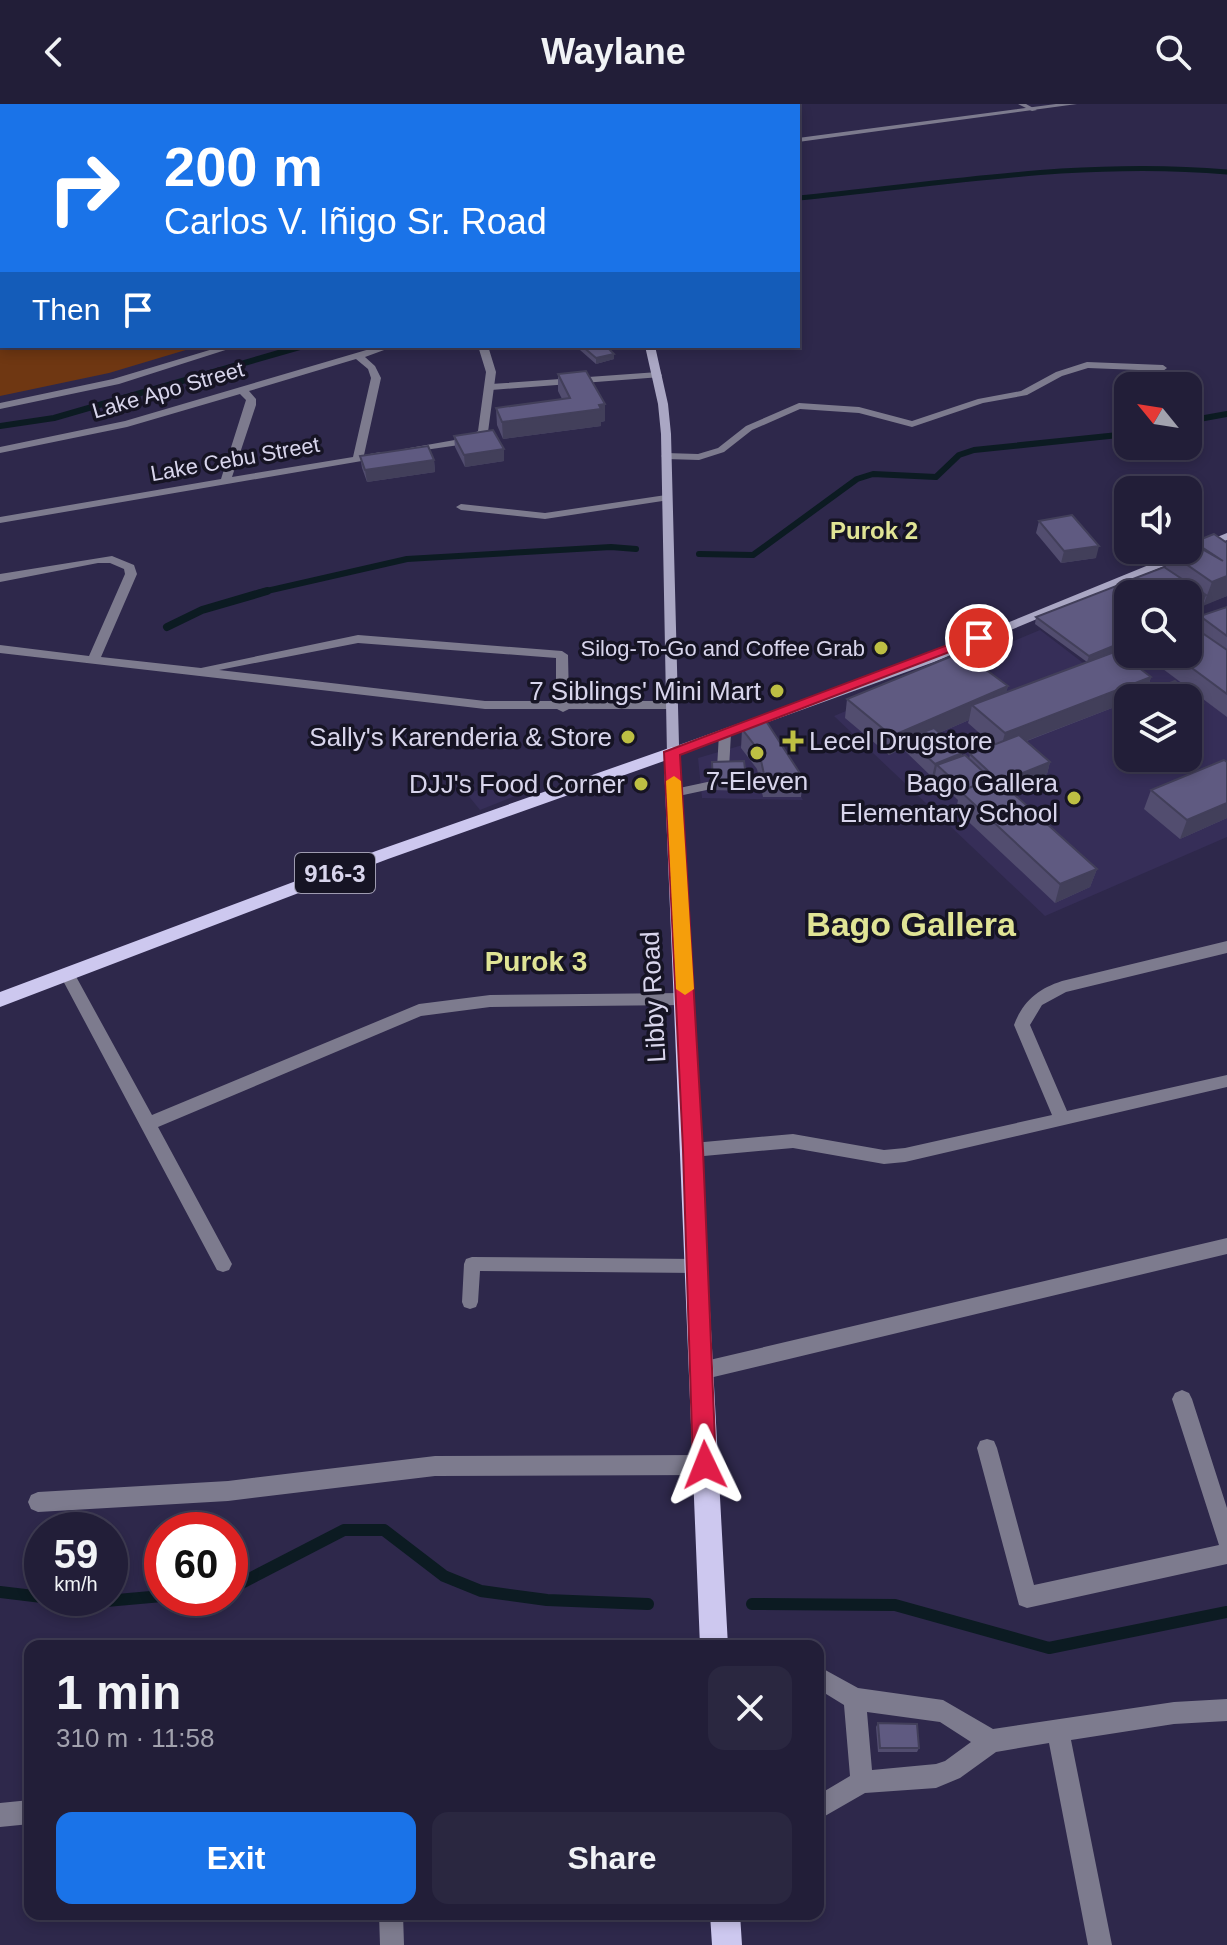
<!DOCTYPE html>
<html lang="en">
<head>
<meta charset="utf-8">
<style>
  :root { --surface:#221e38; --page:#2a2740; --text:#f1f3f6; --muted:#a2a2ae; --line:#3f3c53; --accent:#1a73e8 }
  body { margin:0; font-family:Arial,sans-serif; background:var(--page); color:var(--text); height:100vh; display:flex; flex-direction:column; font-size:30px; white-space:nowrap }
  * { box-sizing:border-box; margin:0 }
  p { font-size:26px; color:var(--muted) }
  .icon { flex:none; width:44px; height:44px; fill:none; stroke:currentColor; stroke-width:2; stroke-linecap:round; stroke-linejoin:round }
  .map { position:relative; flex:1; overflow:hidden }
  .details { position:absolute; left:24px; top:1536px; width:800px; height:280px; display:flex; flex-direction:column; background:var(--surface); border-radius:16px; box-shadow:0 4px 12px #0003,0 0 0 2px var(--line) }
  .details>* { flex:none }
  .banner { position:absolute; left:0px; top:0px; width:800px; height:244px; box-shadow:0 4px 12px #0003,0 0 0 2px var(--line); background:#1a73e8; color:#fff; overflow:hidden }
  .needle { width:52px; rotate:300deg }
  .buttons { position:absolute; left:1114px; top:268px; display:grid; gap:16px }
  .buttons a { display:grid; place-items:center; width:88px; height:88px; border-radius:16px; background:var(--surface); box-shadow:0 4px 12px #0003,0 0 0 2px var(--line); font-size:40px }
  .speed { position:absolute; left:24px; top:1408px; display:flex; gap:16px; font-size:40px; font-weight:700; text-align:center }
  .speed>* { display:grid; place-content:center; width:104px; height:104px; border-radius:50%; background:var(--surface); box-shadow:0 4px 12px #0003,0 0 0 2px var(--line); line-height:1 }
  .speed small { font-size:20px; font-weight:400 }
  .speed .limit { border:12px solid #d22; background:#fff; color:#111 }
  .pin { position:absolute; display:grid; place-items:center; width:68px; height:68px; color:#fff; margin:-34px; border:4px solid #fff; border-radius:50%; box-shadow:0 2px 8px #0007 }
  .me { position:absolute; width:88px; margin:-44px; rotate:358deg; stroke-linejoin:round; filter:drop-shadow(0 0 6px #0008) }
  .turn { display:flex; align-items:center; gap:28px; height:168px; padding:0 32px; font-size:36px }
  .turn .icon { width:104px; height:104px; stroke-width:2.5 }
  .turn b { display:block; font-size:56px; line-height:68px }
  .then { display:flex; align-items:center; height:76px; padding:0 32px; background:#0003; gap:16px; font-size:30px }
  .round { display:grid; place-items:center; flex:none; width:84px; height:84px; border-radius:16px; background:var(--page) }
  .head { display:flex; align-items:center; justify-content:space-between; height:136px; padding:0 32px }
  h1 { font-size:48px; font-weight:700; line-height:60px }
  .cta { display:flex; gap:16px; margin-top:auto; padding:16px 32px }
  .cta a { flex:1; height:92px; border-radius:16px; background:var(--accent); color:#fff; font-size:32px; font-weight:700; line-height:92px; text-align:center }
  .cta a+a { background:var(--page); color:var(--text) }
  header { display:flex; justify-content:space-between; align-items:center; height:104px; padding:0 32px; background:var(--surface); font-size:36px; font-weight:700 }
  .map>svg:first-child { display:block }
</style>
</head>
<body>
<header><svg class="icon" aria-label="back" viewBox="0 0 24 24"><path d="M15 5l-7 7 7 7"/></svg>Waylane<svg class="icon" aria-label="search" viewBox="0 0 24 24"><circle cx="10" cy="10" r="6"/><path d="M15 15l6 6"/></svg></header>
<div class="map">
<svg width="1227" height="1841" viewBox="0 0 1227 1841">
  <rect width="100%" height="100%" fill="#2e284b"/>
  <path fill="#362e58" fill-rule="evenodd" d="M1227,515V733L1045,812L834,612L1040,526L1091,565L1133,550H1188ZM1128,594H1188V654H1128Z
    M767,634L803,696L702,694L698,654Z
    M502,677L515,692L480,706L467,690Z"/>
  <path fill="#6f3712" d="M0,201L2,242H199L109,269L0,292Z"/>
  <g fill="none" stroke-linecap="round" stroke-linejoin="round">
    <path stroke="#0c1b22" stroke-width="5" d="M798,94C942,80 1082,55 1227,68"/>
    <path stroke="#0c1b22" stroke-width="6" d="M1188,317L1227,310
      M0,322L54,314L303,242
      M699,450L753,451L857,375L873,370L936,373L959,351L974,346L1128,330
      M258,489L407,455L611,443L636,445"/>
    <path stroke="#0c1b22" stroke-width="8" d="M167,523L202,506L267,487"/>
    <path stroke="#0c1b22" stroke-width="12" d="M230,1485L344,1426H384L444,1472L481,1487L547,1496L648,1500
      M0,1488L42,1493
      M56,1494L95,1498L162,1492
      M752,1500L895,1501L1049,1544L1227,1508"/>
    <path fill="#7d7b8e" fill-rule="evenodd" d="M1018,0H1026L1037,6L1032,7Z
      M1087,258L1163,261L1167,264L1163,267L1088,264L1062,272L1027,291L983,299L912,323L859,309L800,305L752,326L724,348L699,356L666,355L661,352L666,349L698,350L718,344L746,322L799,299L859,303L912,317L978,295L1021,287L1056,268Z
      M658,268L662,271L661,273L491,286L487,283L491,280Z
      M666,391L671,394L669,396L545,415L461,406L456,403L461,400L545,409Z
      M725,626L731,630L729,664L723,668L717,664L719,630Z
      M712,677L718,681L716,684L674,693L668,689L670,686Z
      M472,1153L697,1155L703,1157L705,1162L703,1167L697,1169L480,1167L478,1198L476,1203L470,1205L464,1203L462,1198L464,1160L466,1155Z"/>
    <path fill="#7d7b8e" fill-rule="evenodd" d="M1056,0H1077L798,38V34Z
      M0,35H2V39H0Z
      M0,56H2V60H0Z
      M0,112H2V118H0Z
      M2,165V171L0,172V166Z
      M223,242H238L119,280L0,305V299L113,275Z
      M380,242H395L365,253L375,262L381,274L364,351L381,348L386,351L385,353L0,419V413L221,375L246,296L240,290L127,323L0,349V343L125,317ZM356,255L368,265L371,274L353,353L232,373L256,301V295L249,287Z
      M478,242H488L496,268L488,328L473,339L404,349V345L466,334L478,327L486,268Z
      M112,452L134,461L137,470L101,553L201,564L358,531L562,547L568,551L569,597H670L677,601L670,605H569L563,608L557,605H485L0,549V541L89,552L125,470L124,465L110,459H98L0,478V470ZM358,539L556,554V597H485L219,566Z
      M1227,837V849L1066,888L1042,901L1030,921L1067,1007L1227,971V983L905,1058L884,1060L793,1044L693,1053L687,1051L684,1046L687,1041L693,1039L793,1030L884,1046L905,1044L1052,1011L1014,921C1023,897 1038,885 1062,877Z
      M68,865L73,867L152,1011L419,900L490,891L685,889L693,895L685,901L490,903L421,912L158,1023L232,1160L229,1166L223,1168L217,1166L60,871Z
      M1227,1134V1150L701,1276L694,1273L691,1267L694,1261L701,1258Z
      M1182,1286L1189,1289L1192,1295L1227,1404V1460L1027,1504L1019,1501L977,1344L980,1337L987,1335L994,1337L997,1344L1034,1481L1219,1441L1172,1295L1175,1289Z
      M705,1351L712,1354L715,1361L712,1368L705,1371L435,1372L228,1397L38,1408L31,1405L28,1398L31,1391L38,1388L228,1377L435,1352Z
      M818,1562L858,1584L943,1596L993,1625L1174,1598L1227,1595V1617L1174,1620L1071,1636L1112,1841H1088L1049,1639L996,1648L960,1674L936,1684L865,1689L818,1716V1691L850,1672L844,1601L818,1585ZM867,1608L940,1618L971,1638L945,1657L936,1660L872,1666Z
      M30,1696V1720L0,1723V1699Z
      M379,1810H403L404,1841H380Z"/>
    <path fill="#aaa7c4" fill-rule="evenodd" d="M362,0H371L373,2H364Z
      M645,242H655L668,300L671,330L679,641L926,552L1227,429V436L934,558L677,651H667L661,330L658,300Z"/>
    <path fill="#cdc8ef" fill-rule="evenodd" d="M672,643L680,648L728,1542H700L664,657L388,755L0,903V888L376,747Z
      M710,1810H740L742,1841H712Z"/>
  </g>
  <path fill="#524d6f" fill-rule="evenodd" d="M580,242H606L614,255L596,260L580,246Z
    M558,270L605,317L601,318V322L503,335L497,321L496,304L562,295L558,287Z
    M454,332L504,345V357L465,363L455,343Z
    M360,352L434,356L435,368L367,378L362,364Z
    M1039,417L1096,454L1061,459L1036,429Z
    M1214,430L1227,439V492L1203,501L1202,503L1188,509V490H1128V542L1097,554L1117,547L1151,573L1146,589L1175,577L1203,599L1199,611L1188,616V594H1128V614L1122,609L1125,599L1027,637L1050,658L1047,670L1009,685L1097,765L1090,783L1055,799L956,706L958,696L935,674V671L932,673L905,647V643L889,651L845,614L847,595L962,548L1008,582L1006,588L1087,558L1035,520L1036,513L1116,482L1123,487L1125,478L1164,463L1165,464L1170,449L1177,446H1188V442L1193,440L1194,438ZM969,616L968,619L993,641L970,650L969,655L965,651L962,652V649L939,629Z
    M1227,503V613L1151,556L1153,550H1188L1200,512Z
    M742,625L803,674L801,693H763L757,665L741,644Z
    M712,658L747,680L746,687L712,686Z
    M1227,658V714L1180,735L1144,705L1151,686Z
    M878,1619L919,1644L917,1648H878L876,1623Z"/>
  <path fill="#423f5a" d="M614,250V255L596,260V254Z
    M605,300V317L601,318V322L503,335L502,318Z
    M504,345V357L465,363L464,351Z
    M434,356L435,368L367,378L365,366Z
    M1099,442L1096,454L1061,459L1064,447Z
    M1227,472V492L1203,502L1212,478Z
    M1206,491L1202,503L1188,509V498Z
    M1128,536V542L1087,558L1089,552Z
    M1151,573L1145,592L1138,594H1128V598L1126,596L1125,599L1000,647L1005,629Z
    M1008,582L1003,601H972L969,616L913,640L907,634L905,643L889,651L892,632Z
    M1203,599L1199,611L1188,616V605Z
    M962,649L960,662L937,661L935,671L932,673L935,660Z
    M1050,658L1047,670L997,690L1000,678Z
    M1227,699V714L1180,735L1187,716Z
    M1097,765L1090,783L1055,799L1060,780Z"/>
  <path fill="#5f5a81" stroke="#423f5a" stroke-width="2" d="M582,242H606L614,250L596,254Z
    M586,267L605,300L599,301L601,305L502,318L496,304L570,294L558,270Z
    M493,326L504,345L464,351L454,332Z
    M428,342L434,356L365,366L360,352Z
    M1072,411L1099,442L1064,447L1039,417Z
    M1214,430L1227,439V472L1212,478L1170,449L1177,446H1188V442L1193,440L1223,457L1194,438Z
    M1164,463L1206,491L1188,498V490H1144L1125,478Z
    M1116,482L1128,490V536L1089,552L1036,513Z
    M1227,503V532L1200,512Z
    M1195,524L1227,546V590L1173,550H1188V526Z
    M1117,547L1151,573L1005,629L972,601Z
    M962,548L1008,582L892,632L847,595Z
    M1175,577L1203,599L1188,605V594H1132Z
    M766,617L803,674L765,675L759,647L742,625Z
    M934,624L962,649L935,660L907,634Z
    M1019,631L1050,658L1000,678L970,650Z
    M965,651L991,675L964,686L937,661Z
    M1224,656L1227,658V699L1187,716L1151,686Z
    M744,657L747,680H713L712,658Z
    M996,674L1097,765L1060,780L960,687Z
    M878,1619L917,1620L919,1644H880Z"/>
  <path fill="#e11d48" stroke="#92132f" stroke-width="2" d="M974,531L986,534L680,651L703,1046L716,1361L713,1368L705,1371L697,1368L693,1361L683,1046L664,648Z"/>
  <path fill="#f59e0b" d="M674,672L681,677L694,885L685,891L676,885L666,677Z"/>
  <g fill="#bdbf43" stroke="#161424" stroke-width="3">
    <circle cx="881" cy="544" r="8"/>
    <circle cx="777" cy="587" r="8"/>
    <circle cx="628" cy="633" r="8"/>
    <path d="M789 625h8v8h8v8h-8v8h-8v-8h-8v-8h8z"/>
    <circle cx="757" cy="649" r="8"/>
    <circle cx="641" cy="680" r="8"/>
    <circle cx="1074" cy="694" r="8"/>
  </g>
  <g text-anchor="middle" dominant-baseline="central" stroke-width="7" stroke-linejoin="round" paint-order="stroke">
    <g font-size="22" fill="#d8d5ec" stroke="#161424">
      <text transform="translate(168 286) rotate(-16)">Lake Apo Street</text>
      <text transform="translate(235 355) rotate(-10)">Lake Cebu Street</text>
    </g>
    <g font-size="22" fill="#d8d5ec" stroke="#161424" text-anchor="end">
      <text x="865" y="544">Silog-To-Go and Coffee Grab</text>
    </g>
    <g font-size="24" font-weight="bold" fill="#e0e495" stroke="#161424">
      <text x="874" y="426">Purok 2</text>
    </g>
    <rect fill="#161424" stroke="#9e9bb0" stroke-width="2" x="295" y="749" width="80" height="40" rx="6"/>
    <g font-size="24" font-weight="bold" fill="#d8d5ec">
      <text x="335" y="769">916-3</text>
    </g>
    <g font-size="26" fill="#d8d5ec" stroke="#161424" text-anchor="end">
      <text x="761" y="587">7 Siblings' Mini Mart</text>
      <text x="612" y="633">Sally's Karenderia &amp; Store</text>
      <text x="809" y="637" text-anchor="start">Lecel Drugstore</text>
      <text x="757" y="677" text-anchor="middle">7-Eleven</text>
      <text x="1058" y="679">Bago Gallera<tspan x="1058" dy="30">Elementary School</tspan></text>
      <text x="625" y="680">DJJ's Food Corner</text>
    </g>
    <g font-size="26" fill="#d8d5ec" stroke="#161424">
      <text transform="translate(653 893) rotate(-93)">Libby Road</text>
    </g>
    <g font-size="28" font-weight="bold" fill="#e0e495" stroke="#161424">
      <text x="536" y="857">Purok 3</text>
    </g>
    <g font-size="34" font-weight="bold" fill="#e0e495" stroke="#161424">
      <text x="911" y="820">Bago Gallera</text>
    </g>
  </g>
</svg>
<div class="buttons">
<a><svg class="needle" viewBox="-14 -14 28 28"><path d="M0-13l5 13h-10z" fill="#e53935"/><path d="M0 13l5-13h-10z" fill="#a2a2ae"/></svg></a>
<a><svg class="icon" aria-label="sound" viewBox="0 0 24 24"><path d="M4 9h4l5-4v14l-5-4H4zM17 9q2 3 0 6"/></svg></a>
<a><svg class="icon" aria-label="search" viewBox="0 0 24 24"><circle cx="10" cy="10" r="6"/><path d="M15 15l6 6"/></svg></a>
<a><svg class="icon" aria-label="layers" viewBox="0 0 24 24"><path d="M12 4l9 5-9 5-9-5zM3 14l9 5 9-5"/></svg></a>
</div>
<div class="speed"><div>59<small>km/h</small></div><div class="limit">60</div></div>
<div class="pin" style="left:979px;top:534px;background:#d93025"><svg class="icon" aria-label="arrive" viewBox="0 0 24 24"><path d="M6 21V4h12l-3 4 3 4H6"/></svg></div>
<svg class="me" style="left:705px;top:1361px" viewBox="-20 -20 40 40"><path d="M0-17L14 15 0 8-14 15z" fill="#e11d48" stroke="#fff" stroke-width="4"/></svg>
<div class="banner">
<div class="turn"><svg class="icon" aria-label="right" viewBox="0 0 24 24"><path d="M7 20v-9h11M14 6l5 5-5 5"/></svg><div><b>200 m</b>Carlos V. Iñigo Sr. Road</div></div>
<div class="then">Then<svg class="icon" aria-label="arrive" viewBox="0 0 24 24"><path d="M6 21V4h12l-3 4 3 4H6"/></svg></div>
</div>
<section class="details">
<div class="head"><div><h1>1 min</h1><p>310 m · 11:58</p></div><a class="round"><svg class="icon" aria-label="close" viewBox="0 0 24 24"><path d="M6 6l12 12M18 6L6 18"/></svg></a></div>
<div class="cta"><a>Exit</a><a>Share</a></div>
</section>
</div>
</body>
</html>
